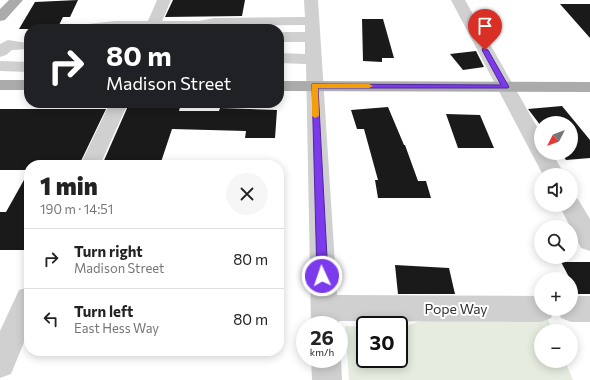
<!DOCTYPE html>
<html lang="en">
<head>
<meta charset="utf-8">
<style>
  :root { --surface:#fff; --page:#f6f6f6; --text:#222; --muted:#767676; --line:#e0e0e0 }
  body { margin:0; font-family:Commissioner,sans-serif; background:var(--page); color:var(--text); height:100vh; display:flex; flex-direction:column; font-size:15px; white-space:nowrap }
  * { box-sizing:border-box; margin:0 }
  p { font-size:13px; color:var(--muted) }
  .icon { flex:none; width:22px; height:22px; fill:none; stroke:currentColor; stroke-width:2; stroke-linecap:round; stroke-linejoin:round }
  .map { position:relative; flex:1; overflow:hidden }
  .panel { position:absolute; left:24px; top:160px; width:260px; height:196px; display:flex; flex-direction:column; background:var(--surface); border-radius:16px; box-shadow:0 2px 10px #0003 }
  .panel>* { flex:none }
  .top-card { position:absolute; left:24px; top:24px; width:260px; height:84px; border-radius:16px; box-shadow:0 2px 10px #0003; background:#202124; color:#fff; overflow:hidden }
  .needle { width:26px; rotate:228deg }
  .tools { position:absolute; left:534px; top:116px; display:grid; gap:8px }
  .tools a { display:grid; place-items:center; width:44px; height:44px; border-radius:50%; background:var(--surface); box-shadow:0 2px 10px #0003; font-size:20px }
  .speed { position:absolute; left:296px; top:316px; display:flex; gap:8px; font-size:20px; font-weight:700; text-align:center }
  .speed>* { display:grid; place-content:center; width:52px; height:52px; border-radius:50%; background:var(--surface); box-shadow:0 2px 10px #0003; line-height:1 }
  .speed small { font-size:10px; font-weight:400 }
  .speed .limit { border:2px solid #111; border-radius:6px; background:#fff; color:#111 }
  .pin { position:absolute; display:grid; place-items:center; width:34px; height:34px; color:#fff; margin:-41px -17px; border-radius:50% 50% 50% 0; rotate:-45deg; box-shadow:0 0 4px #0007 }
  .pin .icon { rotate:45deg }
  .me { position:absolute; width:44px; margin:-22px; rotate:357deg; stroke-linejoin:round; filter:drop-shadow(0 0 3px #0008) }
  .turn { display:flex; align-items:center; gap:14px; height:84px; padding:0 16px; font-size:18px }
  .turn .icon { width:52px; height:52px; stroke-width:2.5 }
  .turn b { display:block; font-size:28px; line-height:34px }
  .round { display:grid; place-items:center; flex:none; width:42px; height:42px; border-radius:21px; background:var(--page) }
  .overview { display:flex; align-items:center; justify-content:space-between; height:68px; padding:0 16px }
  h1 { font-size:24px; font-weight:800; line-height:30px }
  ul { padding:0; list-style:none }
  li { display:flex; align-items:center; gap:12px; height:60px; padding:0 16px; border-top:1px solid var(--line) }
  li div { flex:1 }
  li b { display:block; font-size:15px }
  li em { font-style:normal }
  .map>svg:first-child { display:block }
</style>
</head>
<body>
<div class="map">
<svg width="590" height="380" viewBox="0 0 590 380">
  <rect width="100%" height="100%" fill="#fff"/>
  <path fill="#e6ecdf" d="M441,312H545L553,331H541V361H565L573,380H349L345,326L365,327V359H399V326L409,325Z"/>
  <path fill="#1a1a1a" d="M78,0L70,17H63L57,29H19L35,2Z
    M173,0H245L242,16L165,17Z
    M560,4H590V38Z
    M362,19H383L394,58H382V62L363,61Z
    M476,51L484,67L463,70L450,54Z
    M128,106L180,107L179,111H219L220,108L277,110L275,138H245L246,131L172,129L160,165H102Z
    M562,106L590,140V158L566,160L561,153H571V123H541V126L528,109Z
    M388,107L404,145H405L418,181H426L431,198H378L375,180H378L364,129H357L351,110Z
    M0,109H106L79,165H29V170H0Z
    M446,114L480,115L494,148H458Z
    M29,171V250H0V212H6Z
    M561,262H590V294H578Z
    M395,265L449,268L455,294H398Z"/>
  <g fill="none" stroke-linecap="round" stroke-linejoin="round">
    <path fill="#d0d0d0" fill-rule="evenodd" d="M157,0H171L162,21H199L214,18L305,17L304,0H318L337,295L541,296V309H555L551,318L541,322L339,321V325H311L306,64L279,63V53L305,54V42H279V32H305V25L214,26L205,29H72L74,26L79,25L115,21H148Z
      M451,0H465L541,134V153H552L565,175H543Z
      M8,40L27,43L29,47L27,49L12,50L6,55L0,57V44Z
      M0,61L29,62V72L0,71Z
      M110,103H128L100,165H80Z
      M571,196L578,199L590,219V251L581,248L559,205H571Z
      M29,287V330L11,374L0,378V331L19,290Z
      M571,296H590V322H571L561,318L557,309H571Z
      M339,355L341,359L342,380H312L311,359H339Z"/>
    <path fill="#ababab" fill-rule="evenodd" d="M9,0H23L5,20L0,21V9Z
      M0,80H29V90H0Z
      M279,81L590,82V92L279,91Z"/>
  </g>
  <path fill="#7c3aed" stroke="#51269a" d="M483,48L488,50L509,87L508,88H318L328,276L326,279L322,281L319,279L317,276L312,84L501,85L482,50Z"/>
  <path fill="#f59e0b" d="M312,84H369L373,86L369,88H318L319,116L315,118L312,116Z"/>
  <g text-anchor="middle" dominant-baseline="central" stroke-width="4" stroke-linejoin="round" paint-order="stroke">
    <g font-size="14" fill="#333" stroke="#fff">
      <text x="456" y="308">Pope Way</text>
    </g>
  </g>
</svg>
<div class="tools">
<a><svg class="needle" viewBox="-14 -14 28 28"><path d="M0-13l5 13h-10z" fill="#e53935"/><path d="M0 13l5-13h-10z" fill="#767676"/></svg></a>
<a><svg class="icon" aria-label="sound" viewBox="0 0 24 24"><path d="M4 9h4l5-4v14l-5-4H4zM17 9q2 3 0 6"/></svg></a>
<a><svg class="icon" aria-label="search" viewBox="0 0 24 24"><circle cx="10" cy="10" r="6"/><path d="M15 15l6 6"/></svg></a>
<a>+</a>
<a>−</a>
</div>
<div class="speed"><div>26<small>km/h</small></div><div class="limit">30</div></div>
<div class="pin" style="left:485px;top:50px;background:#d93025"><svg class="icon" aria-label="arrive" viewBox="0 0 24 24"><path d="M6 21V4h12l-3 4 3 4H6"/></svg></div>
<svg class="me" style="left:322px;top:276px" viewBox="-20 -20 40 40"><circle r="17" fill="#7c3aed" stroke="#fff" stroke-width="3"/><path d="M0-11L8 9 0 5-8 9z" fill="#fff"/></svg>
<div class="top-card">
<div class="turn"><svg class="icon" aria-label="right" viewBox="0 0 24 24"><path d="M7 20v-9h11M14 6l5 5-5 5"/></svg><div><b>80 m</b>Madison Street</div></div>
</div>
<section class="panel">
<div class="overview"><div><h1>1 min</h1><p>190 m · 14:51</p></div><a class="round"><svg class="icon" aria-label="close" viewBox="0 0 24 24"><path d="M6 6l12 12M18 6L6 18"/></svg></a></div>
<ul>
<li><svg class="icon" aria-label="right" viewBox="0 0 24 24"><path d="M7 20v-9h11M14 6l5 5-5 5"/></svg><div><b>Turn right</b><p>Madison Street</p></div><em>80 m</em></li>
<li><svg class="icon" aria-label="left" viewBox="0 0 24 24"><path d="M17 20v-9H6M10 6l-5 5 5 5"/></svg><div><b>Turn left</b><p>East Hess Way</p></div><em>80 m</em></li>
</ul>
</section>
</div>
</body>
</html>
